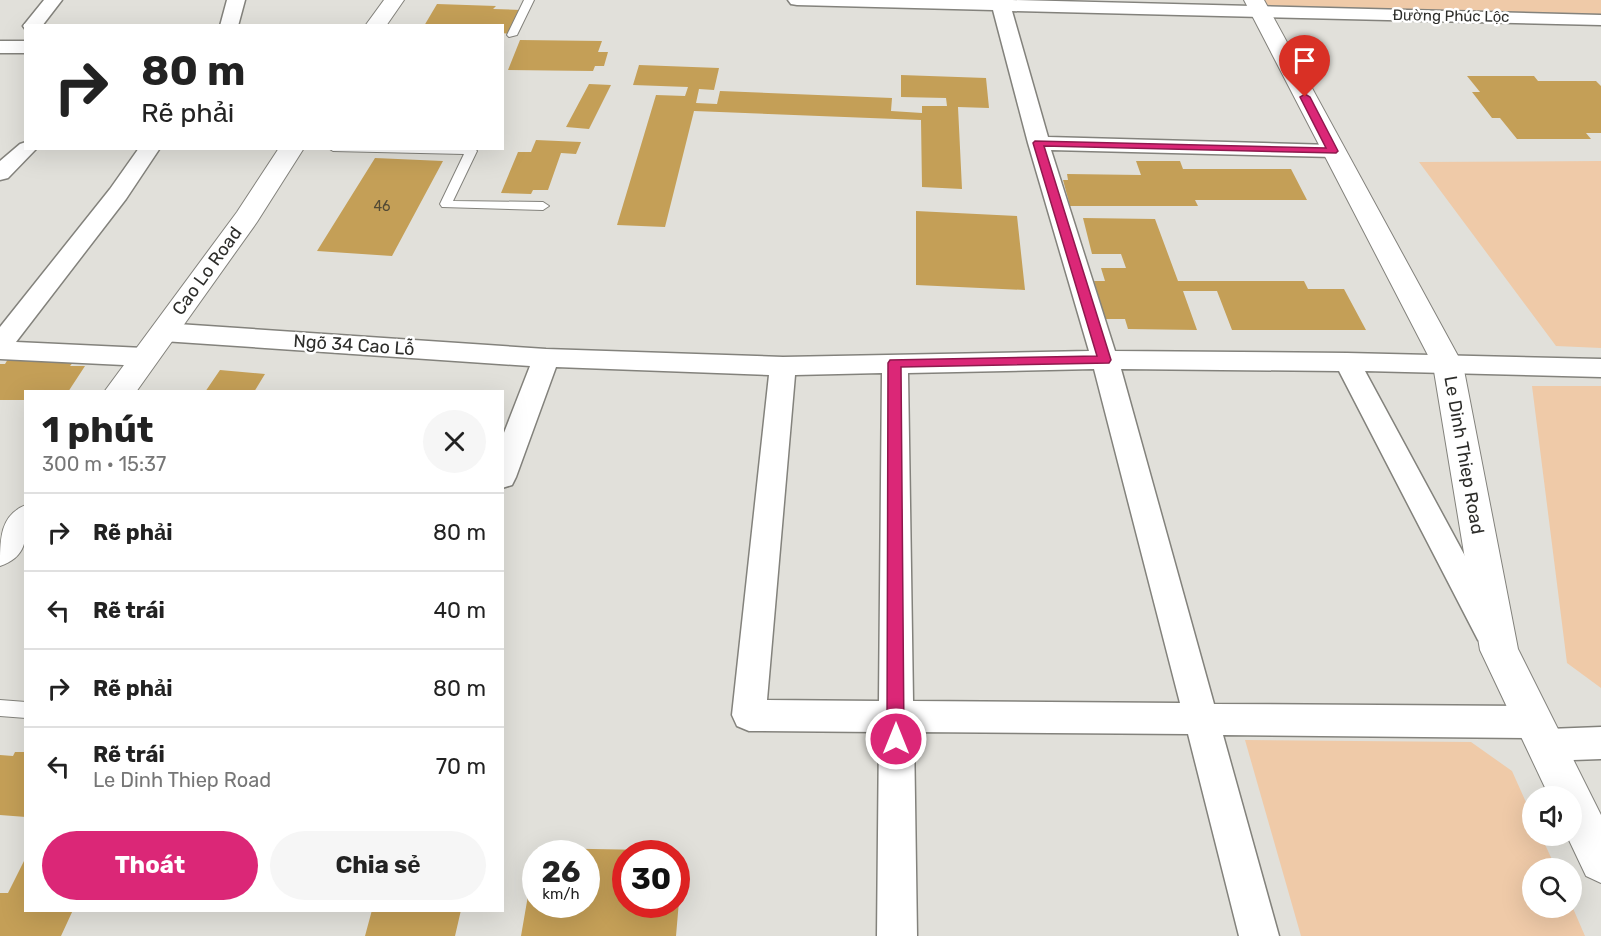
<!DOCTYPE html>
<html lang="vi">
<head>
<meta charset="utf-8">
<style>
  :root { --surface:#fff; --page:#f6f6f6; --text:#222; --muted:#767676; --line:#e0e0e0; --accent:#db2777 }
  body { margin:0; font-family:Rubik,sans-serif; background:var(--page); color:var(--text); height:100vh; display:flex; flex-direction:column; font-size:22px; white-space:nowrap }
  * { box-sizing:border-box; margin:0 }
  p { font-size:20px; color:var(--muted) }
  .icon { flex:none; width:33px; height:33px; fill:none; stroke:currentColor; stroke-width:2; stroke-linecap:round; stroke-linejoin:round }
  .map { position:relative; flex:1; overflow:hidden }
  .side { position:absolute; left:24px; top:390px; width:480px; height:522px; display:flex; flex-direction:column; background:var(--surface); border-radius:0px; box-shadow:0 6px 24px #0002 }
  .side>* { flex:none }
  .banner { position:absolute; left:24px; top:24px; width:480px; height:126px; border-radius:0px; box-shadow:0 6px 24px #0002; background:#fff; color:var(--text); overflow:hidden }
  .tools { position:absolute; left:1522px; top:786px; display:grid; gap:12px }
  .tools a { display:grid; place-items:center; width:60px; height:60px; border-radius:50%; background:var(--surface); box-shadow:0 6px 24px #0002; font-size:30px }
  .speed { position:absolute; left:522px; top:840px; display:flex; gap:12px; font-size:30px; font-weight:700; text-align:center }
  .speed>* { display:grid; place-content:center; width:78px; height:78px; border-radius:50%; background:var(--surface); box-shadow:0 6px 24px #0002; line-height:1 }
  .speed small { font-size:15px; font-weight:400 }
  .speed .limit { border:9px solid #d22; background:#fff; color:#111 }
  .pin { position:absolute; display:grid; place-items:center; width:51px; height:51px; color:#fff; margin:-62px -26px; border-radius:50% 50% 50% 0; rotate:-45deg; box-shadow:0 0 6px #0007 }
  .pin .icon { rotate:45deg }
  .me { position:absolute; width:66px; margin:-33px; rotate:0deg; stroke-linejoin:round; filter:drop-shadow(0 0 4px #0008) }
  .turn { display:flex; align-items:center; gap:21px; height:126px; padding:0 18px; font-size:27px }
  .turn .icon { width:78px; height:78px; stroke-width:2.5 }
  .turn b { display:block; font-size:42px; line-height:51px }
  .round { display:grid; place-items:center; flex:none; width:63px; height:63px; border-radius:32px; background:var(--page) }
  .summary { display:flex; align-items:center; justify-content:space-between; height:102px; padding:0 18px }
  h1 { font-size:36px; font-weight:700; line-height:45px }
  .action { display:flex; gap:12px; margin-top:auto; padding:12px 18px }
  .action a { flex:1; height:69px; border-radius:36px; background:var(--accent); color:#fff; font-size:24px; font-weight:700; line-height:69px; text-align:center }
  .action a+a { background:var(--page); color:var(--text) }
  ul { padding:0; list-style:none }
  li { display:flex; align-items:center; gap:18px; height:78px; padding:0 18px; border-top:2px solid var(--line) }
  li div { flex:1 }
  li b { display:block; font-size:22px }
  li em { font-style:normal }
  .map>svg:first-child { display:block }
</style>
</head>
<body>
<div class="map">
<svg width="1601" height="936" viewBox="0 0 1601 936">
  <rect width="100%" height="100%" fill="#e1e0da"/>
  <path fill="#efcaa8" d="M1258,0H1601V19L1259,11Z
    M1601,161V348L1556,346L1419,162Z
    M1532,386H1601V688L1567,663Z
    M1245,740L1471,742L1512,771L1533,818V836H1541L1556,868H1533V908L1572,906L1585,936H1301Z"/>
  <path fill="#c49f57" d="M437,4L496,6L493,9L521,10L511,34L502,33V26H424Z
    M520,40L602,41L598,52H608L604,66H595L593,71L508,70Z
    M639,65L719,68L714,90L699,89L696,103L717,104L720,91L892,98L891,111L922,113V106H947L946,98L901,97V75L986,78L989,108L958,107L962,189L922,187L921,120L694,111L665,227L617,225L656,95L685,96L688,87L633,85Z
    M1467,76H1534L1538,81H1596L1601,86V133H1586L1591,139H1517L1500,118H1492L1472,92H1480Z
    M589,84L611,85L589,129L566,127Z
    M536,140L581,142L576,154L561,153L548,190H533L531,194L501,193L518,152H531Z
    M375,158L443,161L392,256L317,251Z
    M1136,161H1180L1183,169H1291L1307,200H1195L1198,206H1070L1063,180H1068L1067,174L1141,175Z
    M916,211L1017,216L1025,290L916,285Z
    M1083,218L1155,219L1178,281H1304L1308,289H1344L1366,330H1232L1217,291H1183L1197,330L1128,329L1125,319H1105L1094,281H1105L1101,268H1126L1121,254H1092Z
    M8,359L75,360L70,366H85L68,392H26V400H0V364H5Z
    M220,370L265,374L254,392H205Z
    M15,752H26V817L0,815V755L13,756Z
    M537,848L648,850V854H626V904H676V889H680L676,936H521L534,861L536,904H586V854H536Z
    M26,857V910H73L61,936H0V893H8Z
    M372,910H461L455,936H365Z"/>
  <g fill="none" stroke-linecap="round" stroke-linejoin="round">
    <g stroke="#83827c" stroke-width="2">
      <path id="service" d="M524,0H534L517,35L509,37L507,35Z
        M328,148L475,149L477,151L453,201L543,202L549,206L543,210L442,207L440,204L464,154L333,151Z
        M0,700L26,702V718L0,716Z"/>
    </g>
    <g stroke="#83827c" stroke-width="3">
      <path id="minor" d="M44,0H62L42,26H26V30L23,26Z
        M227,0H245L238,26H220Z
        M788,0H1012L1601,15V25L1012,11L1048,137L1333,145L1340,147L1344,151L1340,155L1333,157L1051,150L1115,351L1347,353L1601,359V377L1365,371L1505,630L1500,640L1489,644L1478,640L1339,371L1121,369L1214,704L1534,706L1546,711L1551,722L1548,729L1601,727V759L1545,761L1533,756L1528,745L1531,738L1223,735L1279,936H1239L1188,734L914,732L917,936H877L879,732L749,731L737,726L732,715L769,375L556,367L516,477L512,485L502,488V438L530,366L163,341L154,338L150,332L154,326L163,323L546,349L783,357L1089,351L1028,143L993,10L797,5L791,4ZM1094,369L1180,703L913,701L908,373ZM882,373L879,701L767,700L795,375Z
        M0,41H26V53H0Z
        M26,142V148H37L8,178L0,180V161L20,144Z
        M139,148H160L126,199L16,342L144,348L153,351L157,357L153,363L144,366L0,359V327L110,189Z"/>
    </g>
    <g stroke="#83827c" stroke-width="2">
      <path id="tertiary" d="M1244,0H1264L1463,365L1518,649L1601,815V883L1586,876L1567,836H1572V796H1549L1480,650L1433,365Z"/>
    </g>
    <g stroke="#83827c" stroke-width="2">
      <path id="secondary" d="M384,0H404L386,26H365Z
        M279,148H304L257,222L136,392H104L237,212Z
        M26,505C26,532 31,556 0,566C0,539 0,515 26,505Z"/>
    </g>
    <use href="#service" fill="#fff" fill-rule="evenodd"/>
    <use href="#minor" fill="#fff" fill-rule="evenodd"/>
    <use href="#tertiary" fill="#fff" fill-rule="evenodd"/>
    <use href="#secondary" fill="#fff" fill-rule="evenodd"/>
  </g>
  <path fill="#db2777" stroke="#8e194d" stroke-width="1.5" d="M1305,94L1310,97L1338,151L1336,153L1044,146L1111,360L1109,363L901,367L904,739L901,744L896,746L890,744L887,739L888,363L890,360L1097,356L1033,143L1035,141L1326,148L1300,97Z"/>
  <g text-anchor="middle" dominant-baseline="central" stroke-width="5" stroke-linejoin="round" paint-order="stroke">
    <g font-size="14" fill="#534a35">
      <text x="382" y="206">46</text>
    </g>
    <g font-size="15" fill="#2d2d2a" stroke="#fff">
      <text transform="translate(1451 16) rotate(1)">Đường Phúc Lộc</text>
    </g>
    <g font-size="18" fill="#2d2d2a" stroke="#fff">
      <text transform="translate(207 271) rotate(-54)">Cao Lo Road</text>
      <text transform="translate(354 345) rotate(4)">Ngõ 34 Cao Lỗ</text>
      <text transform="translate(1464 455) rotate(80)">Le Dinh Thiep Road</text>
    </g>
  </g>
</svg>
<div class="tools">
<a><svg class="icon" aria-label="sound" viewBox="0 0 24 24"><path d="M4 9h4l5-4v14l-5-4H4zM17 9q2 3 0 6"/></svg></a>
<a><svg class="icon" aria-label="search" viewBox="0 0 24 24"><circle cx="10" cy="10" r="6"/><path d="M15 15l6 6"/></svg></a>
</div>
<div class="speed"><div>26<small>km/h</small></div><div class="limit">30</div></div>
<div class="pin" style="left:1305px;top:97px;background:#d93025"><svg class="icon" aria-label="arrive" viewBox="0 0 24 24"><path d="M6 21V4h12l-3 4 3 4H6"/></svg></div>
<svg class="me" style="left:896px;top:739px" viewBox="-20 -20 40 40"><circle r="17" fill="#db2777" stroke="#fff" stroke-width="3"/><path d="M0-11L8 9 0 5-8 9z" fill="#fff"/></svg>
<div class="banner">
<div class="turn"><svg class="icon" aria-label="right" viewBox="0 0 24 24"><path d="M7 20v-9h11M14 6l5 5-5 5"/></svg><div><b>80 m</b>Rẽ phải</div></div>
</div>
<section class="side">
<div class="summary"><div><h1>1 phút</h1><p>300 m · 15:37</p></div><a class="round"><svg class="icon" aria-label="close" viewBox="0 0 24 24"><path d="M6 6l12 12M18 6L6 18"/></svg></a></div>
<ul>
<li><svg class="icon" aria-label="right" viewBox="0 0 24 24"><path d="M7 20v-9h11M14 6l5 5-5 5"/></svg><div><b>Rẽ phải</b></div><em>80 m</em></li>
<li><svg class="icon" aria-label="left" viewBox="0 0 24 24"><path d="M17 20v-9H6M10 6l-5 5 5 5"/></svg><div><b>Rẽ trái</b></div><em>40 m</em></li>
<li><svg class="icon" aria-label="right" viewBox="0 0 24 24"><path d="M7 20v-9h11M14 6l5 5-5 5"/></svg><div><b>Rẽ phải</b></div><em>80 m</em></li>
<li><svg class="icon" aria-label="left" viewBox="0 0 24 24"><path d="M17 20v-9H6M10 6l-5 5 5 5"/></svg><div><b>Rẽ trái</b><p>Le Dinh Thiep Road</p></div><em>70 m</em></li>
</ul>
<div class="action"><a>Thoát</a><a>Chia sẻ</a></div>
</section>
</div>
</body>
</html>
